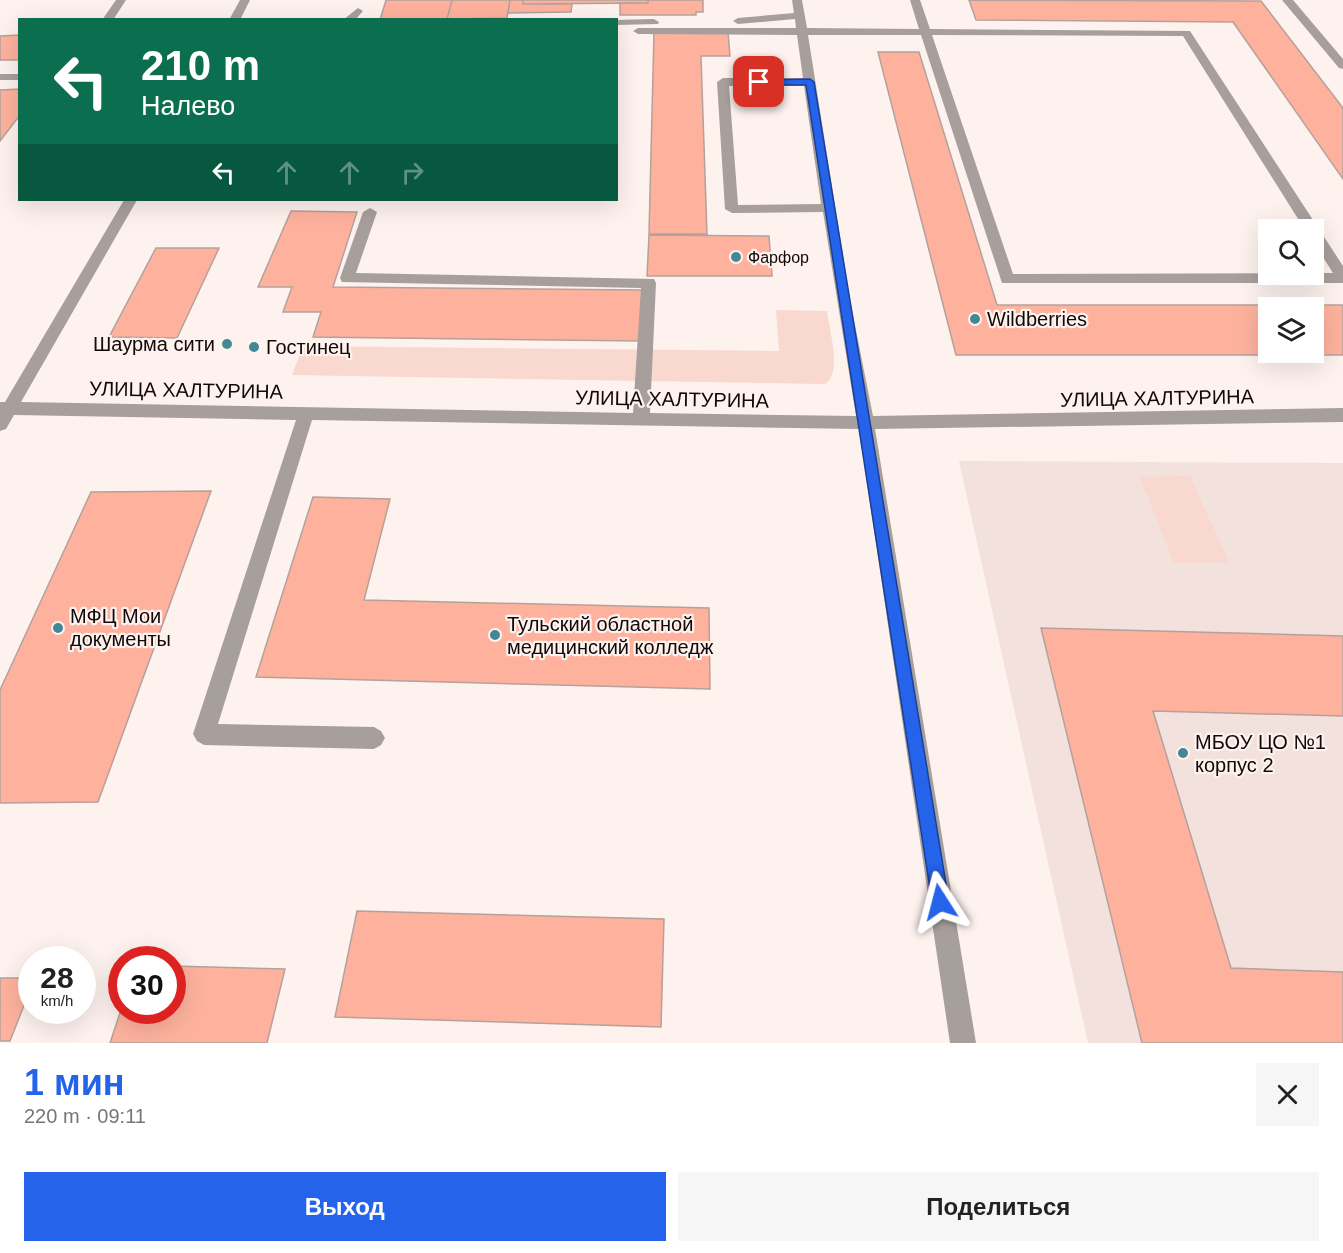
<!DOCTYPE html>
<html lang="ru">
<head>
<meta charset="utf-8">
<style>
  :root { --surface:#fff; --page:#f6f6f6; --text:#222; --muted:#767676; --accent:#2563eb }
  body { margin:0; font-family:Helvetica,sans-serif; background:var(--page); color:var(--text); height:100vh; display:flex; flex-direction:column; font-size:22px; white-space:nowrap }
  * { box-sizing:border-box; margin:0 }
  p { font-size:20px; color:var(--muted) }
  .icon { flex:none; width:33px; height:33px; fill:none; stroke:currentColor; stroke-width:2; stroke-linecap:round; stroke-linejoin:round }
  .map { position:relative; height:1043px; overflow:hidden }
  .drawer { display:flex; flex-direction:column; background:var(--surface); flex:1 }
  .drawer>* { flex:none }
  .hud { position:absolute; left:18px; top:18px; width:600px; height:183px; border-radius:0px; box-shadow:0 6px 24px #0002; background:#0b6e4f; color:#fff; overflow:hidden }
  .buttons { position:absolute; left:1258px; top:219px; display:grid; gap:12px }
  .buttons a { display:grid; place-items:center; width:66px; height:66px; border-radius:0px; background:var(--surface); box-shadow:0 6px 24px #0002; font-size:30px }
  .speed { position:absolute; left:18px; top:946px; display:flex; gap:12px; font-size:30px; font-weight:700; text-align:center }
  .speed>* { display:grid; place-content:center; width:78px; height:78px; border-radius:50%; background:var(--surface); box-shadow:0 6px 24px #0002; line-height:1 }
  .speed small { font-size:15px; font-weight:400 }
  .speed .limit { border:9px solid #d22; background:#fff; color:#111 }
  .pin { position:absolute; display:grid; place-items:center; width:51px; height:51px; color:#fff; margin:-26px; border-radius:12px; box-shadow:0 3px 9px #0006 }
  .me { position:absolute; width:66px; margin:-33px; rotate:351deg; stroke-linejoin:round; filter:drop-shadow(0 0 4px #0008) }
  .turn { display:flex; align-items:center; gap:21px; height:126px; padding:0 24px; font-size:27px }
  .turn .icon { width:78px; height:78px; stroke-width:2.5 }
  .turn b { display:block; font-size:42px; line-height:51px }
  .lanes { display:flex; align-items:center; height:57px; padding:0 24px; background:#0003; justify-content:center; gap:30px; direction:ltr }
  .lanes .off { opacity:.35 }
  .round { display:grid; place-items:center; flex:none; width:63px; height:63px; border-radius:0px; background:var(--page) }
  .overview { display:flex; align-items:center; justify-content:space-between; height:102px; padding:0 24px }
  h1 { font-size:36px; font-weight:800; line-height:45px; color:var(--accent) }
  .primary-button { display:flex; gap:12px; margin-top:auto; padding:12px 24px }
  .primary-button a { flex:1; height:69px; border-radius:0px; background:var(--accent); color:#fff; font-size:24px; font-weight:800; line-height:69px; text-align:center }
  .primary-button a+a { background:var(--page); color:var(--text) }
  .map>svg:first-child { display:block }
</style>
</head>
<body>
<div class="map">
<svg width="1343" height="1043" viewBox="0 0 1343 1043">
  <rect width="100%" height="100%" fill="#fef2ef"/>
  <path fill="#f2e1dc" d="M959,461L1343,463V1043H1088Z"/>
  <path fill="#f9d8cf" d="M776,310L827,311C829,330 843,373 825,384L292,375L303,346L779,351Z
    M1190,476L1229,562L1174,563L1140,477Z"/>
  <path fill="#feb29e" stroke="#b4a19c" stroke-width="1.5" fill-rule="evenodd" d="M386,0H452L447,19L380,20Z
    M452,0H510L507,18L447,19Z
    M510,0H523V4H572L571,12L508,13Z
    M523,0H648V3L523,4Z
    M648,0H703V12H696V15H620V3H648Z
    M969,0L1261,1L1343,108V179L1233,22L976,20Z
    M654,32H728L730,56H701L707,234H649Z
    M20,35V60H0V36Z
    M878,52H919L997,305H1343V355H956ZM1269,308H1314V352H1269Z
    M20,89V115L0,141V90Z
    M291,211L357,212L333,287L642,290L640,341L313,337L321,312H283L292,287H258Z
    M649,235L769,236L772,276H647Z
    M156,248H219L177,338L109,337Z
    M211,491L98,802L0,803V690L91,492Z
    M313,497L390,499L364,600L709,608L710,689L256,677Z
    M1041,628L1343,636V716L1153,711L1231,968L1343,972V1043H1142Z
    M357,911L664,919L661,1027L335,1017Z
    M172,966L285,969L267,1043H110L122,1007V1011H172Z
    M0,978H32V985L10,1041H0Z"/>
  <g fill="none" stroke-linecap="round" stroke-linejoin="round">
    <path fill="#a79f9c" fill-rule="evenodd" d="M116,0H126L113,20H102Z
      M240,0H250L240,20H229Z
      M792,0H802L807,28L919,29L910,0H920L930,29L1190,31L1343,266V283H1002L921,35H808L850,300L873,416L1343,408V422L875,429L976,1043H950L859,429L312,420L218,724L374,727L381,731L385,738L381,745L374,749L204,745L197,741L193,734L296,420L14,415L6,429L0,431V402H5L124,200H137L21,402L633,413L641,288L342,282L340,278L363,212L370,208L377,212L356,273L654,279L656,283L650,413L856,416L823,212L732,213L725,209L717,82L723,78H803L797,35L638,34L633,31L638,28H796L795,19L738,24L733,21L738,18L794,13ZM932,35L1183,36L1305,230H1314V243L1333,273L1013,274ZM729,86H804L821,204L738,205Z
      M1282,0H1293L1343,59V69L1339,68Z
      M358,8L363,11L355,20H343Z
      M654,19L659,22L658,24L616,25V20H613Z
      M0,74H20V80H0Z"/>
  </g>
  <path fill="#2563eb" stroke="#184099" stroke-width="1.5" d="M810,79L814,82L949,902L947,909L940,911L934,909L932,902L806,85H759L755,82L759,80Z"/>
  <g fill="#448797" stroke="#fef2ef" stroke-width="2">
    <circle cx="736" cy="257" r="6"/>
    <circle cx="975" cy="319" r="6"/>
    <circle cx="227" cy="344" r="6"/>
    <circle cx="254" cy="347" r="6"/>
    <circle cx="58" cy="628" r="6"/>
    <circle cx="495" cy="635" r="6"/>
    <circle cx="1183" cy="753" r="6"/>
  </g>
  <g text-anchor="middle" dominant-baseline="central" stroke-width="4.5" stroke-linejoin="round" paint-order="stroke">
    <g font-size="16" fill="#100908" stroke="#fef2ef" text-anchor="start">
      <text x="748" y="257">Фарфор</text>
    </g>
    <g font-size="20" fill="#100908" stroke="#fef2ef" text-anchor="start">
      <text x="987" y="319">Wildberries</text>
      <text x="215" y="344" text-anchor="end">Шаурма сити</text>
      <text x="266" y="347">Гостинец</text>
      <text x="70" y="616">МФЦ Мои<tspan x="70" dy="23">документы</tspan></text>
      <text x="507" y="624">Тульский областной<tspan x="507" dy="23">медицинский колледж</tspan></text>
      <text x="1195" y="742">МБОУ ЦО №1<tspan x="1195" dy="23">корпус 2</tspan></text>
    </g>
    <g font-size="20" fill="#100908" stroke="#fef2ef">
      <text transform="translate(186 390) rotate(1)">УЛИЦА ХАЛТУРИНА</text>
      <text transform="translate(1157 398) rotate(-1)">УЛИЦА ХАЛТУРИНА</text>
      <text transform="translate(672 399) rotate(1)">УЛИЦА ХАЛТУРИНА</text>
    </g>
  </g>
</svg>
<div class="buttons">
<a><svg class="icon" aria-label="search" viewBox="0 0 24 24"><circle cx="10" cy="10" r="6"/><path d="M15 15l6 6"/></svg></a>
<a><svg class="icon" aria-label="layers" viewBox="0 0 24 24"><path d="M12 4l9 5-9 5-9-5zM3 14l9 5 9-5"/></svg></a>
</div>
<div class="speed"><div>28<small>km/h</small></div><div class="limit">30</div></div>
<div class="pin" style="left:759px;top:82px;background:#d93025"><svg class="icon" aria-label="arrive" viewBox="0 0 24 24"><path d="M6 21V4h12l-3 4 3 4H6"/></svg></div>
<svg class="me" style="left:940px;top:902px" viewBox="-20 -20 40 40"><path d="M0-17L14 15 0 8-14 15z" fill="#2563eb" stroke="#fff" stroke-width="4"/></svg>
<div class="hud">
<div class="turn"><svg class="icon" aria-label="left" viewBox="0 0 24 24"><path d="M17 20v-9H6M10 6l-5 5 5 5"/></svg><div><b>210 m</b>Налево</div></div>
<div class="lanes"><svg class="icon" aria-label="left" viewBox="0 0 24 24"><path d="M17 20v-9H6M10 6l-5 5 5 5"/></svg><svg class="icon off" aria-label="ahead" viewBox="0 0 24 24"><path d="M12 20V5M6 11l6-6 6 6"/></svg><svg class="icon off" aria-label="ahead" viewBox="0 0 24 24"><path d="M12 20V5M6 11l6-6 6 6"/></svg><svg class="icon off" aria-label="right" viewBox="0 0 24 24"><path d="M7 20v-9h11M14 6l5 5-5 5"/></svg></div>
</div>
</div>
<section class="drawer">
<div class="overview"><div><h1>1 мин</h1><p>220 m · 09:11</p></div><a class="round"><svg class="icon" aria-label="close" viewBox="0 0 24 24"><path d="M6 6l12 12M18 6L6 18"/></svg></a></div>
<div class="primary-button"><a>Выход</a><a>Поделиться</a></div>
</section>
</body>
</html>
